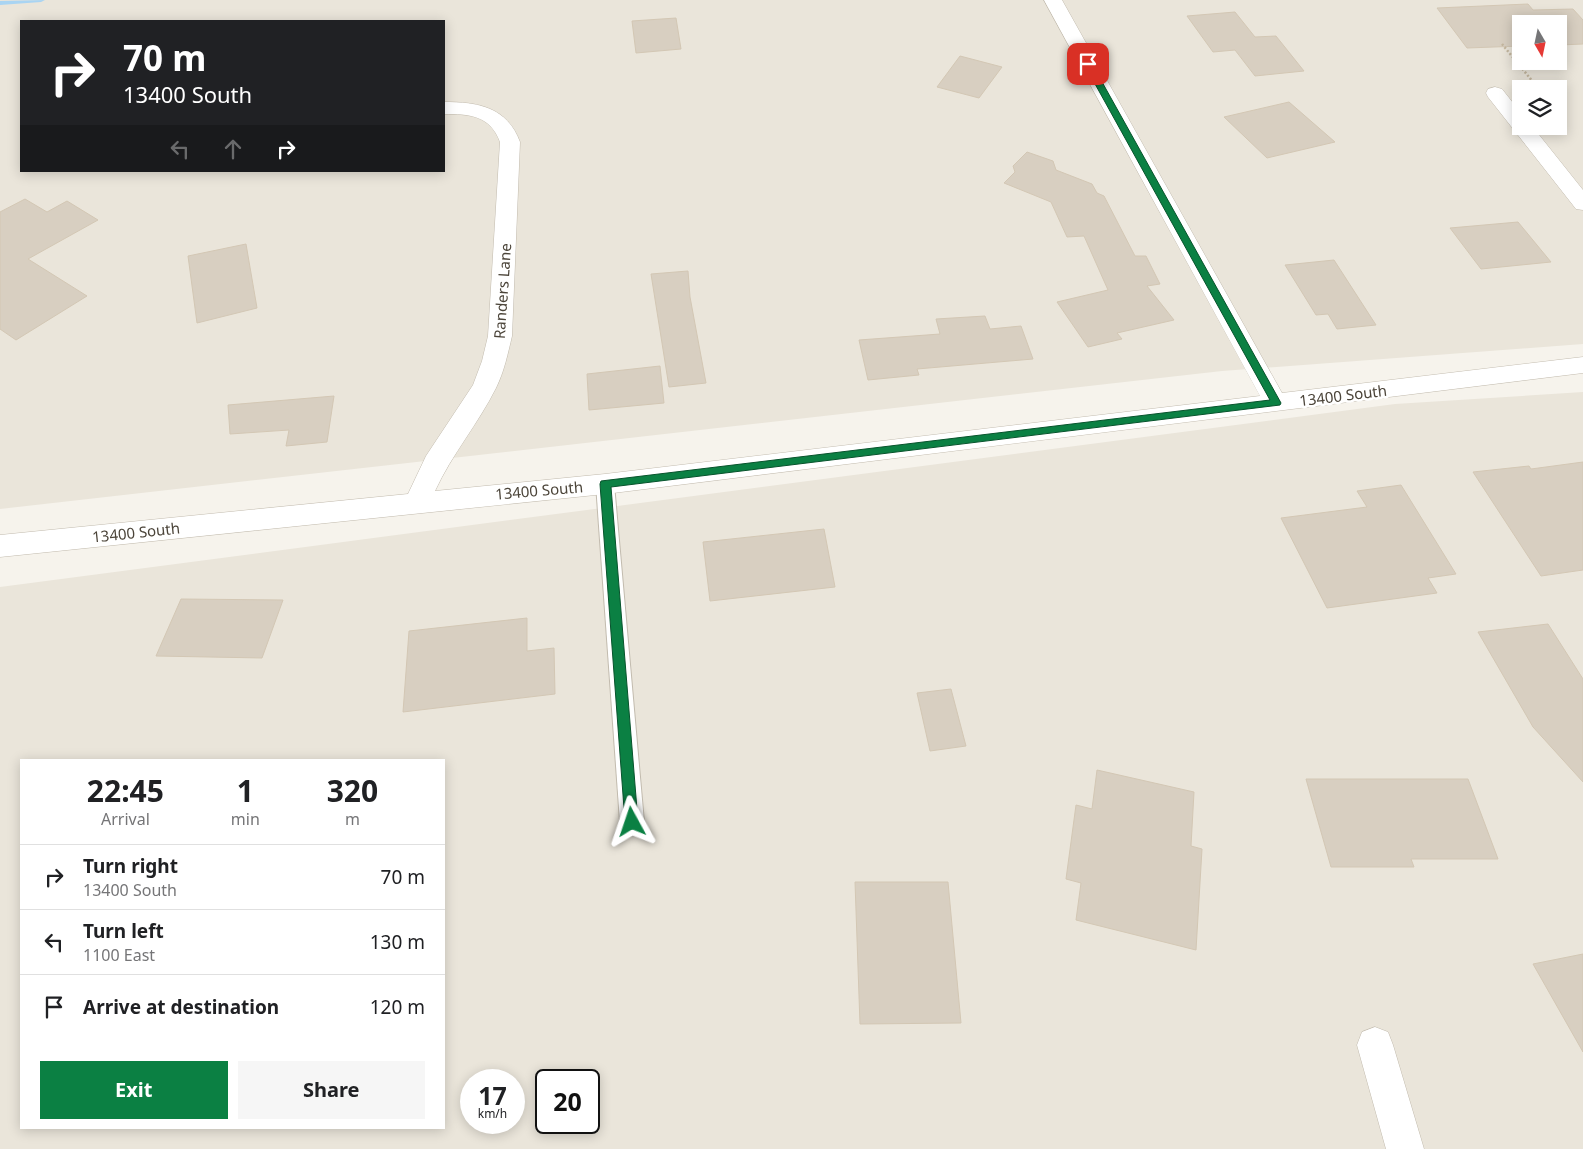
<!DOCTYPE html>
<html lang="en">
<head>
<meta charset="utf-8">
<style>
  :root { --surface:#fff; --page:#f6f6f6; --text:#202124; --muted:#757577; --line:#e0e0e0; --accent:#0b8043 }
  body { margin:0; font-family:"Noto Sans",sans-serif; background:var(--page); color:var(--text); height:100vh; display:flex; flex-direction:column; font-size:19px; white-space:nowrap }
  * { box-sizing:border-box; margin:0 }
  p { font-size:16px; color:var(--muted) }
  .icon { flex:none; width:28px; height:28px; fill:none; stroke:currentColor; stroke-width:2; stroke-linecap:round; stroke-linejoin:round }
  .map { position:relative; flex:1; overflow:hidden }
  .details { position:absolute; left:20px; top:759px; width:425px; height:370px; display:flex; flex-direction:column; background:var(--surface); border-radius:0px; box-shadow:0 2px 12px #0003 }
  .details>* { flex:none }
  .hud { position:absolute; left:20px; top:20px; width:425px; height:152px; border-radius:0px; box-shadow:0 2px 12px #0003; background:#202124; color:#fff; overflow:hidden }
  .needle { width:32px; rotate:171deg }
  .tools { position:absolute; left:1512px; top:15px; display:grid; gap:10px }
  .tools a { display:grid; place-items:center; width:55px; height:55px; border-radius:0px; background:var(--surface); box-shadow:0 2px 12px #0003; font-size:25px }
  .speed { position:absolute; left:460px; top:1069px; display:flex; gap:10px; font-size:25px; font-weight:700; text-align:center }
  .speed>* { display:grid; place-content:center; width:65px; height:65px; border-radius:50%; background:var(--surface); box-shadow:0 2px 12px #0003; line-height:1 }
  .speed small { font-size:12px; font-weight:400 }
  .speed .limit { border:2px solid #111; border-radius:8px; background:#fff; color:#111 }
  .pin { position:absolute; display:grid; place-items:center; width:42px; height:42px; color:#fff; margin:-21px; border-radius:10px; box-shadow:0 2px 8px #0006 }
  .me { position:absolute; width:55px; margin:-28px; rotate:355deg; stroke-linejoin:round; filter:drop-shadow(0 0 4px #0008) }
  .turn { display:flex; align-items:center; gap:18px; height:105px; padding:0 20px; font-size:22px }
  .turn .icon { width:65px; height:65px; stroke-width:2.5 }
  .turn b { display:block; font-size:35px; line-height:42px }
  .lanes { display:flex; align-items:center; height:48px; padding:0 20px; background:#0003; justify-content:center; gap:25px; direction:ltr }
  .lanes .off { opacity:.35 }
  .eta { display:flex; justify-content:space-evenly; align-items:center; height:85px; text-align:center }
  .eta b { font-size:30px; font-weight:700; line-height:35px }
  .action { display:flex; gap:10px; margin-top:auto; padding:10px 20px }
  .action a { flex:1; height:58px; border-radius:0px; background:var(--accent); color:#fff; font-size:20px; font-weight:700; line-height:58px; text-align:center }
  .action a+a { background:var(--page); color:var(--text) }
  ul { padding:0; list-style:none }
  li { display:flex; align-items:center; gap:15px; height:65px; padding:0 20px; border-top:1px solid var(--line) }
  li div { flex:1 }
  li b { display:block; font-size:19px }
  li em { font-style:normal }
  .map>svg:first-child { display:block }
</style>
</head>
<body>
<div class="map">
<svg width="1583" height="1149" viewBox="0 0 1583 1149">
  <rect width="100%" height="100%" fill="#f6f3ec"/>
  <path fill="#eae5da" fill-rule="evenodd" d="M0,0H1583V344L1222,371L0,509ZM21,21H444V171H21ZM1521,24H1559V61H1521ZM1521,89H1559V126H1521Z
    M1583,392V1149H0V587L1395,404ZM21,760H444V1128H21ZM471,1080H514V1122H471ZM546,1080H589V1122H546Z"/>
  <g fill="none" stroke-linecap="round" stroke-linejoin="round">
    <path fill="#a9d4f2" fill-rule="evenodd" d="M45,0L41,2L0,5V1Z"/>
  </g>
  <path fill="#d8cfc1" stroke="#d3c7b4" d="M1528,4L1533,10L1573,9L1583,20V44L1559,45V24H1521V46L1467,48L1437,8Z
    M1235,12L1255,37L1276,36L1304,71L1255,76L1235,50L1213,52L1187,16Z
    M676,18L681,49L636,53L632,21Z
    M960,56L1002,67L979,98L937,87Z
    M1289,102L1335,142L1267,158L1224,117Z
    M1027,152L1053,161L1056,170L1092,184L1097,193L1104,196L1135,256H1146L1160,284L1147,286L1174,320L1117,333L1122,339L1088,347L1057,302L1108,290L1084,236L1067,237L1051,202L1004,183L1015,172L1013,166Z
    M25,199L47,212L67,201L98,220L28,259L87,296L16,340L0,329V212Z
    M1518,222L1551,262L1481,269L1450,228Z
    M246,244L257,308L197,323L188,256Z
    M1334,260L1376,325L1337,329L1328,314L1316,315L1285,265Z
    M688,271L690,297L706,383L669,387L651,274Z
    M985,316L990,329L1021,326L1033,359L917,369L919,375L868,380L859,340L940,334L936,319Z
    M660,366L664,403L589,410L587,374Z
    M334,396L327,442L286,446L289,430L230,434L228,405Z
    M1583,462V570L1541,576L1473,472L1529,466L1531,469Z
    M1401,485L1456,574L1428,578L1437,593L1327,608L1281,518L1367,507L1357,491Z
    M824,529L835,587L710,601L703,542Z
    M181,599L283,600L262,658L156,656Z
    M527,618V651L554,648L555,694L403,712L409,631Z
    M1548,624L1583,679V782L1533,727L1478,632Z
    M951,689L966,746L930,751L917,693Z
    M1097,770L1194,792L1191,846L1202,849L1196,950L1076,920L1081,883L1066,879L1076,805L1092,809Z
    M1306,779H1468L1498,859H1411L1414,867H1331Z
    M855,882H948L961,1023L860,1024Z
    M1583,954V1052L1533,964Z"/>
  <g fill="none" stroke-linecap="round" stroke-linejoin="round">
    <g stroke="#c2bbae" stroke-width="2">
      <path id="service" d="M605,477L612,479L614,484L644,822L640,830L632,833L624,830L620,822L596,484L598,479Z"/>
    </g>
    <g stroke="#c2bbae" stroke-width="1">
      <path id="minor" d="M1044,0H1062L1282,393L1583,357V373L605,494L0,557V535L408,494L426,456L473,385L482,361L488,336L500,142C490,115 469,114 444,114V102C478,102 507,107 520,142L512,336C508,353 504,372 496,388C478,424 452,454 435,491L605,474L1260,396Z
        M1495,87L1502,89L1521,113V126H1532L1583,190V210L1576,209L1488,97L1486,93L1488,89Z
        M1375,1027L1388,1032L1393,1045L1424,1149H1386L1357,1045L1362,1032Z"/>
    </g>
    <path stroke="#c4b79f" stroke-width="2.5" stroke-dasharray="2 2" stroke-linecap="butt" d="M1502,44L1538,88"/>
    <use href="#service" fill="#fff" fill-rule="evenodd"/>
    <use href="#minor" fill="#fff" fill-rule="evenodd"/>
  </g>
  <path fill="#0b8043" stroke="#07532c" d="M1088,62L1092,64L1281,403L1280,405L611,487L638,822L636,827L632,828L627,827L625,822L600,484L601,481L1270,400L1084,64Z"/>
  <g text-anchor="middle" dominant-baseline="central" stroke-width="5" stroke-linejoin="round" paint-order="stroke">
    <g font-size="15" fill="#4b4439" stroke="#fff">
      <text transform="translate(502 291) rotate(-86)">Randers Lane</text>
      <text transform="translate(1343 395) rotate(-7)">13400 South</text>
      <text transform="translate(539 490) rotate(-5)">13400 South</text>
      <text transform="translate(136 532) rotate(-6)">13400 South</text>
    </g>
  </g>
</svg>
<div class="tools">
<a><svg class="needle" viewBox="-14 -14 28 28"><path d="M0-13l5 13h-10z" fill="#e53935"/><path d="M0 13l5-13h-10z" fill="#757577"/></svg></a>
<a><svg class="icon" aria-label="layers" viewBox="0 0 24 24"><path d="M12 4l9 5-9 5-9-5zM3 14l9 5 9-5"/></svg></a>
</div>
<div class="speed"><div>17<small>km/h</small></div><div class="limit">20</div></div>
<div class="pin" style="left:1088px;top:64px;background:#d93025"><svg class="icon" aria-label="arrive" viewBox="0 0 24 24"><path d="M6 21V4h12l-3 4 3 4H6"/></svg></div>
<svg class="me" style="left:632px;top:822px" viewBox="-20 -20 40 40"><path d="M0-17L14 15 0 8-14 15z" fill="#0b8043" stroke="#fff" stroke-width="4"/></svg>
<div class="hud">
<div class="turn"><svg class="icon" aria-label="right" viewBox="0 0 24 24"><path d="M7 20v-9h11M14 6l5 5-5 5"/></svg><div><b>70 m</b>13400 South</div></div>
<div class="lanes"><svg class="icon off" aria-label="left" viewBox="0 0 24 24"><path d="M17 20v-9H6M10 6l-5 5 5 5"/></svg><svg class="icon off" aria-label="ahead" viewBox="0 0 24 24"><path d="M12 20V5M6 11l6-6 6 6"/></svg><svg class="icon" aria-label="right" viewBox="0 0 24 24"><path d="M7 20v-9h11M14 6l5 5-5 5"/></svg></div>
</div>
<section class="details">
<div class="eta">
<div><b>22:45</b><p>Arrival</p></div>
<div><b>1</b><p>min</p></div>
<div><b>320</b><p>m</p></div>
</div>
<ul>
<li><svg class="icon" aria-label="right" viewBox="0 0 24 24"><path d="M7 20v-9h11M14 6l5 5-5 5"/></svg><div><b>Turn right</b><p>13400 South</p></div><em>70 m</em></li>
<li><svg class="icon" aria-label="left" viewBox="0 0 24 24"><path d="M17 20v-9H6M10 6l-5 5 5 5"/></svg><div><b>Turn left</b><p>1100 East</p></div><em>130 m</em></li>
<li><svg class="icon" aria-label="arrive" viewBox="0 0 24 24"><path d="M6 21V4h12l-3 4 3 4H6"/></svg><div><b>Arrive at destination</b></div><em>120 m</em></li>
</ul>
<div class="action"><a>Exit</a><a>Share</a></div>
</section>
</div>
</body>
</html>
